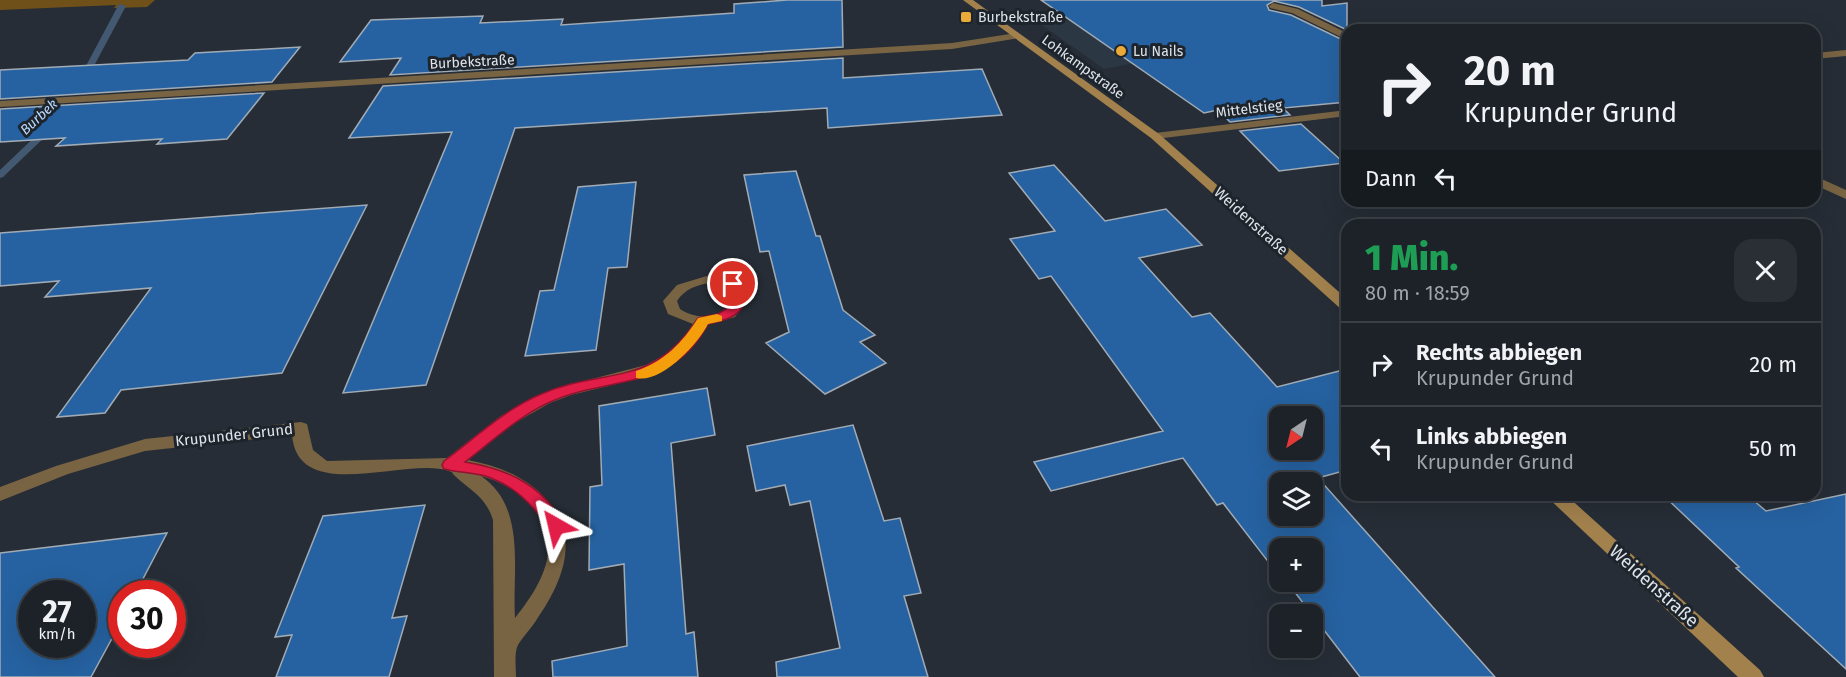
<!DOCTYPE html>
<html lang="de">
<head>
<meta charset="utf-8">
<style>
  :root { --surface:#1c2228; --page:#292f34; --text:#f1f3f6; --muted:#a0a4a8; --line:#3a3f45 }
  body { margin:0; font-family:"Fira Sans",sans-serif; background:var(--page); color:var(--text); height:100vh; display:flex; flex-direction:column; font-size:22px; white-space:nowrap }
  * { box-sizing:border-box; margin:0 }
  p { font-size:20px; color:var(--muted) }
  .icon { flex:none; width:33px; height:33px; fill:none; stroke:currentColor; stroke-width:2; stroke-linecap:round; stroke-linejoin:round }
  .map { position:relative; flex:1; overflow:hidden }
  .drawer { position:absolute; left:1341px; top:219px; width:480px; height:282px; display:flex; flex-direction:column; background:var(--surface); border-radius:18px; box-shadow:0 6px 24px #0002,0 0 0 2px var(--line) }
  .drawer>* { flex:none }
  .guide { position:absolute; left:1341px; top:24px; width:480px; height:183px; border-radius:18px; box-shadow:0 6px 24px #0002,0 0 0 2px var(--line); background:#1c2228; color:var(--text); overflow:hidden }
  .needle { width:39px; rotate:215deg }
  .buttons { position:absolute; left:1269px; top:406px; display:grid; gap:12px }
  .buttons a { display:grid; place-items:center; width:54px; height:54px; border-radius:12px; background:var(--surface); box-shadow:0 6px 24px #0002,0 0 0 2px var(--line); font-size:30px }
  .speed { position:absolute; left:18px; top:580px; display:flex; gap:12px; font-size:30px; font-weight:700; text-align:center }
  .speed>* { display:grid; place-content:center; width:78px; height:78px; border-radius:50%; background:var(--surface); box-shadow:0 6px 24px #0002,0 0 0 2px var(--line); line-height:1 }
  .speed small { font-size:15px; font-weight:400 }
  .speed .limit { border:9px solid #d22; background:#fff; color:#111 }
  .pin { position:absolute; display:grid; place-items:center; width:51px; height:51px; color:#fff; margin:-26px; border:3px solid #fff; border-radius:50%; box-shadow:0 2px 6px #0007 }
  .me { position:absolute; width:66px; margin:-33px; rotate:323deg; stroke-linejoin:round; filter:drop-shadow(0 0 4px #0008) }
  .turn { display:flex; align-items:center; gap:21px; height:126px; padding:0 24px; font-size:27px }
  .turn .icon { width:78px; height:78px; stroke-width:2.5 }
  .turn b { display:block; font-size:42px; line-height:51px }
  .then { display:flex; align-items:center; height:57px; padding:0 24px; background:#0003; gap:12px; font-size:22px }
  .round { display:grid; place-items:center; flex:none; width:63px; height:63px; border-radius:18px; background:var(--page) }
  .summary { display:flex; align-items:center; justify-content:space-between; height:102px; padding:0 24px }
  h1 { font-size:36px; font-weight:800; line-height:45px; color:#1e9e55 }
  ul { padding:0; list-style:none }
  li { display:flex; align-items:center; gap:18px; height:84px; padding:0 24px; border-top:2px solid var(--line) }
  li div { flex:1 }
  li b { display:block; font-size:22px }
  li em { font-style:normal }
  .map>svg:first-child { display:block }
</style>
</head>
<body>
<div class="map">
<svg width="1846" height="677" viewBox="0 0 1846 677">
  <rect width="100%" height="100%" fill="#262d36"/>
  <path fill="#2c3744" d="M1098,15L1161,58L1104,69L1042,25Z"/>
  <path fill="#705019" d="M0,0H155L147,7L114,8L116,5L0,10Z"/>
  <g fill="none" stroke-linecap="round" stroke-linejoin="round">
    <path fill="#435971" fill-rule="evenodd" d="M119,4L126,6L87,79L80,81L79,79Z
      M47,127L51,130L50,132L3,177L0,178V170L44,128Z"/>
  </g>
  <path fill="#2662a1" stroke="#a1abb5" stroke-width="1.5" fill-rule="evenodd" d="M787,0H842L843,47L390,75L401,58L340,62L371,20L483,16L480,23L563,19L561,25L734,13V4Z
    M1041,0H1322V6L1347,3V30L1299,7L1274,1L1267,5L1269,10L1291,15L1347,42V102L1283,108L1290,115L1230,122L1218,110L1204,113Z
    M300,47L272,82L0,99V70L188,60L195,53Z
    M843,58V78L982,69L1002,115L828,128L827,108L515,128L426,385L343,393L452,132L349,138L383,86Z
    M264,93L227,139L157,144L162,139L56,146L65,138L0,142V109Z
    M1301,124L1344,163L1279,171L1240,131Z
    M1054,165L1105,221L1166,209L1202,245L1139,258L1192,317L1210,313L1277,387L1347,369V470L1318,478L1495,677H1360L1287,582H1312V549H1280V577L1223,503L1217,505L1183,458L1051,491L1034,462L1163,431L1051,276L1039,279L1010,239L1055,231L1009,173ZM1280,417H1312V450H1280ZM1280,483H1312V516H1280Z
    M796,171L816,236H820L843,310L875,335L860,342L886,363L825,394L766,343L789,332L769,251L760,252L744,175Z
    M636,182L627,267L608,268L596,350L525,356L540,291L554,290L578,187Z
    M367,205L282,373L121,390L105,413L57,417L151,288L45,297L59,281L0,286V233Z
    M707,388L715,435L671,443L686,634L694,632L698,677H553L552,661L627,646L624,564L589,570L590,487L602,485L599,406Z
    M853,425L884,521L900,518L921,593L904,596L928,677H777L776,662L840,648L810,501L790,505L785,485L756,491L747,446Z
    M1846,494V669L1736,568L1739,567L1663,495H1747L1766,511Z
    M425,505L392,618L407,616L389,677H276L292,635L275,637L323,516Z
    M167,533L135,594H122V620L91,677H0V553ZM32,594H82V645H32Z"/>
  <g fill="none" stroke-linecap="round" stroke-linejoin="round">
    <path fill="#786343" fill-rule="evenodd" d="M1273,3L1298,9L1347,33V40L1292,13L1270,8L1269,6Z
      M1016,33L1019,34V38L952,49L0,107V101L952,43Z
      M1846,50V56L1815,59V53Z
      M1347,110V116L1155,139L1149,136L1155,133Z
      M1815,176L1846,190V199L1815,185Z
      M710,275C729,277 742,279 748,298L735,317L707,325L693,346L676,362L637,379L571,395L550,403L513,424L468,460C499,466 527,477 548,501C581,538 562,583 537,619C532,628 523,636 518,645C514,652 516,668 516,677H494L493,520C486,497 471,491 455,476C451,472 454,473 449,471C407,456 298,506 292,435L145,451L68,474L0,501V487L56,466L145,439L301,422L307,424L313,450L327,461L447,458L501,416L538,395L561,387L646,365L665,355L683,339L693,324L668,314L663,301L677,285ZM710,283L723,285L732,290L734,298C724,319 698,321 680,309L677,301C685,289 696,285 710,283ZM481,476C500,481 519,491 532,506C565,545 542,584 515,618C512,571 527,507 481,476Z"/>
    <path fill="#a2814d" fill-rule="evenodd" d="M963,0H973L1159,134L1347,299V311L1342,310L1151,138Z
      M1545,495H1566L1760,670L1764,677H1738Z"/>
  </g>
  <path fill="#e11d48" stroke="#92132f" stroke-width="1.5" d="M733,280L738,281L747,293C745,315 728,320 708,324C671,394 606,375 548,403C518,417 491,442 465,462C508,469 543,485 565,526L562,531H550C536,508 517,488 491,478C476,472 459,473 444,469L442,465L444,461C474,439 504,410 539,395C604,366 652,390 698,318L718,314L731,306L734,293L727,284Z"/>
  <path fill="#f59e0b" d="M717,314L722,316V321L708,324C698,344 661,384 636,378V371C664,362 683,342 698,318Z"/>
  <g fill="#eaaa39" stroke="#1d242c" stroke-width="2">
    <rect x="960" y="11" width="12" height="12" rx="3"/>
    <circle cx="1121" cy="51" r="6"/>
  </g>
  <g text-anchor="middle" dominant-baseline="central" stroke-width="6" stroke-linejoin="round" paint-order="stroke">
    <g font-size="14" fill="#dfe4e9" stroke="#1d242c" text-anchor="start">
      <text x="978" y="17">Burbekstraße</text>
      <text x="1133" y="51">Lu Nails</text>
    </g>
    <g font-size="14" fill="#dfe4e9" stroke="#1d242c">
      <text transform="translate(472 62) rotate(-3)">Burbekstraße</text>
      <text transform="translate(1083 67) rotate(36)">Lohkampstraße</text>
      <text transform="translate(1249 109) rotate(-7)">Mittelstieg</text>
    </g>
    <g font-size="14" font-style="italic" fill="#b8d7fb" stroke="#1d242c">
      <text transform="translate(39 117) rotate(-43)">Burbek</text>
    </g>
    <g font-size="15" fill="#dfe4e9" stroke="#1d242c">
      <text transform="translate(1251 221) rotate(42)">Weidenstraße</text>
      <text transform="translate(234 435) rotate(-6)">Krupunder Grund</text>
    </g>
    <g font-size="18" fill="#dfe4e9" stroke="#1d242c">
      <text transform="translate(1654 586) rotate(42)">Weidenstraße</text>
    </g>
  </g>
</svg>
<div class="buttons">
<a><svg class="needle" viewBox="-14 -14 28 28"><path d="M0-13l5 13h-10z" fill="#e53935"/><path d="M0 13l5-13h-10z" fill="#a0a4a8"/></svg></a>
<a><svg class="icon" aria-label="layers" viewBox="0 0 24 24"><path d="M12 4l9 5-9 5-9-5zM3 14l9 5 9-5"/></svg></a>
<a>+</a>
<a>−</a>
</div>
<div class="speed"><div>27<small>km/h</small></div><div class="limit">30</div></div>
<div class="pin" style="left:733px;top:284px;background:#d93025"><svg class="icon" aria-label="arrive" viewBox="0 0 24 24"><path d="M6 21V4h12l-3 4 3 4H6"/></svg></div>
<svg class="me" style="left:556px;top:526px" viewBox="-20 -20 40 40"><path d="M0-17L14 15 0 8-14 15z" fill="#e11d48" stroke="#fff" stroke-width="4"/></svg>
<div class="guide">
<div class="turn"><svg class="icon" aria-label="right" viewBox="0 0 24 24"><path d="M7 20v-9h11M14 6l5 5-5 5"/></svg><div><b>20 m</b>Krupunder Grund</div></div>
<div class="then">Dann<svg class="icon" aria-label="left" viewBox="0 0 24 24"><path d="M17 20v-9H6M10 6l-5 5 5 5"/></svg></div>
</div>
<section class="drawer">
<div class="summary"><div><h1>1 Min.</h1><p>80 m · 18:59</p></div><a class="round"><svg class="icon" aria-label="close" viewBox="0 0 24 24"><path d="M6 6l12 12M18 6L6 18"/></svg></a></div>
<ul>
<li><svg class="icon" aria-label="right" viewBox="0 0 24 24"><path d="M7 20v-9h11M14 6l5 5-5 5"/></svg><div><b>Rechts abbiegen</b><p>Krupunder Grund</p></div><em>20 m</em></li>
<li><svg class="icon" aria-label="left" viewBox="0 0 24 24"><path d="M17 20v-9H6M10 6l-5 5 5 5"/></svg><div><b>Links abbiegen</b><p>Krupunder Grund</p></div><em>50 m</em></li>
</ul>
</section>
</div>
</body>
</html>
